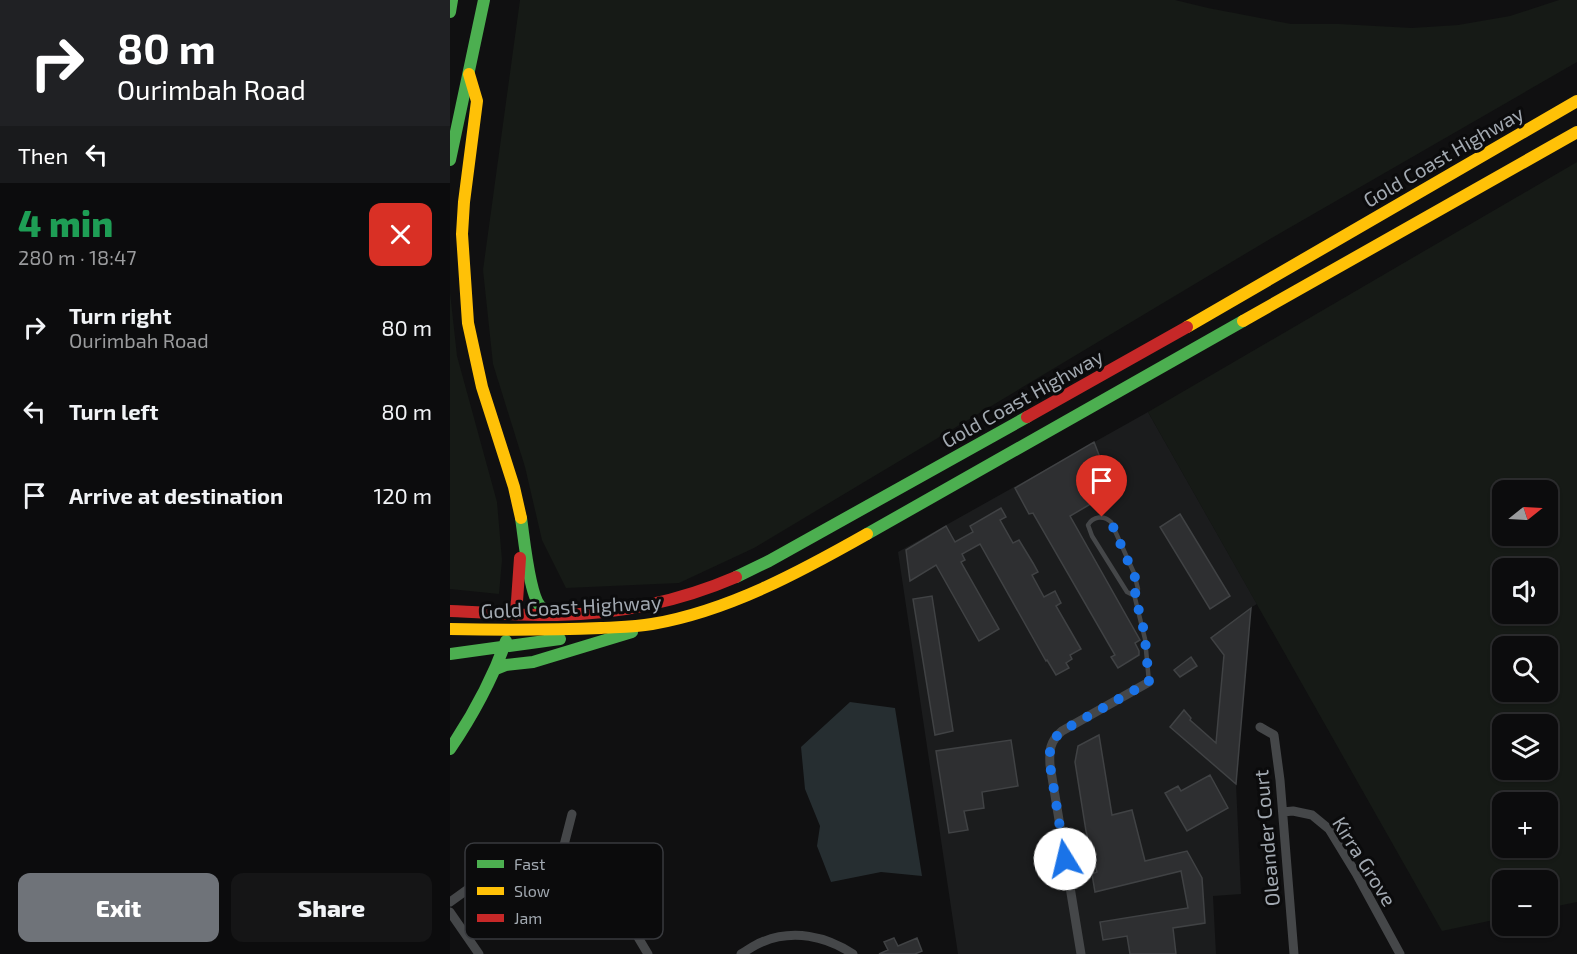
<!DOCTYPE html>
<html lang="en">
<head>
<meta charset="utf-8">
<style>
  :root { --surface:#0c0c0d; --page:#151516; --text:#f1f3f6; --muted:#9a9b9d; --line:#2c2c2e; --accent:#6f7379 }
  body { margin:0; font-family:"Exo 2",sans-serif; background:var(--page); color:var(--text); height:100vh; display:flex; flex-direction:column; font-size:22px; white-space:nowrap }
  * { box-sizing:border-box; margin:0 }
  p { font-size:20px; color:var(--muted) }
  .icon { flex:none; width:33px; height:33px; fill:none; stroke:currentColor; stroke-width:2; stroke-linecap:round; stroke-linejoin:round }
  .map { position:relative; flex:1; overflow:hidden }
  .drawer { display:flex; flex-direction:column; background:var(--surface); width:450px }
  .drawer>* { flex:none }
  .top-card { background:#202124; color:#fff; overflow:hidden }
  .needle { width:39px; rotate:72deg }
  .controls { position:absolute; left:1042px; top:480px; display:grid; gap:12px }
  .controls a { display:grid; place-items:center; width:66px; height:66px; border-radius:12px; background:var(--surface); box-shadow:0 2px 4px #0004,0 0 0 2px var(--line); font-size:30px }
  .pin { position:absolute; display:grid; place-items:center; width:51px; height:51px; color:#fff; margin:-62px -26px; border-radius:50% 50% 50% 0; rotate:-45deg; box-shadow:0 0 6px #0007 }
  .pin .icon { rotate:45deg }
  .me { position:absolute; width:66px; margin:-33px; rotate:351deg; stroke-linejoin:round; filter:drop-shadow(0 0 4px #0008) }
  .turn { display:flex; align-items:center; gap:21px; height:126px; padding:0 18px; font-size:27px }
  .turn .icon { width:78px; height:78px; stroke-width:2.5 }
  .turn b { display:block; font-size:42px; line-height:51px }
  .then { display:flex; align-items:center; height:57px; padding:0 18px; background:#0003; gap:12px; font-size:22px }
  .round { display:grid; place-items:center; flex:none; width:63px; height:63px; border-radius:12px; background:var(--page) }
  .summary { display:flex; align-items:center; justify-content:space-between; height:102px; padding:0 18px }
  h1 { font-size:36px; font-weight:800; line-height:45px; color:#1e9e55 }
  .cta { display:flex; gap:12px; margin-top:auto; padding:12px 18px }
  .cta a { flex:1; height:69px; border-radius:12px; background:var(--accent); color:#fff; font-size:24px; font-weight:800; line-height:69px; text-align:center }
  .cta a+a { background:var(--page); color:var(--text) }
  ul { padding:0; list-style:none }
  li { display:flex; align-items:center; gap:18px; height:84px; padding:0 18px }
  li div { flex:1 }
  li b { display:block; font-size:22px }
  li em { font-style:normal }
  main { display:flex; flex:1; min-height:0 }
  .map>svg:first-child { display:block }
</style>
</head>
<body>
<main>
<section class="drawer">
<div class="top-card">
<div class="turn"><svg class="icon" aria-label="right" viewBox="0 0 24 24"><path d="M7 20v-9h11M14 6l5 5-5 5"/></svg><div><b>80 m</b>Ourimbah Road</div></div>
<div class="then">Then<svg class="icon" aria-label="left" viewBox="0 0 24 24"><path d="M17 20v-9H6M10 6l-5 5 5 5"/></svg></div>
</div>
<div class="summary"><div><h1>4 min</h1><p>280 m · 18:47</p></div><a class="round" style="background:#d93025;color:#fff"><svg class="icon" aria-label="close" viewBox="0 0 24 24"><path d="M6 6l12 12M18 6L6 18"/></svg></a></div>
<ul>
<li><svg class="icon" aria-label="right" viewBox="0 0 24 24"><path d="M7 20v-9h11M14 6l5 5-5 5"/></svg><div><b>Turn right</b><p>Ourimbah Road</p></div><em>80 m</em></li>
<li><svg class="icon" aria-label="left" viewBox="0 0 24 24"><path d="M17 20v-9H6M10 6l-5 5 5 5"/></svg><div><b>Turn left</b></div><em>80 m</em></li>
<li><svg class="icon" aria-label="arrive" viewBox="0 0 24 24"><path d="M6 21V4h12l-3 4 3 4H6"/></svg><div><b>Arrive at destination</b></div><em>120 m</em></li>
</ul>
<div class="cta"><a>Exit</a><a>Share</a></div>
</section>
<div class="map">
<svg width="1127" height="954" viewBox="0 0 1127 954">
  <rect width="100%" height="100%" fill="#101011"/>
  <path fill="#1b1c1d" d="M698,412L807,604L800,608L786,784L791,894L763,896L766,954H508L448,552Z"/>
  <path fill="#161a16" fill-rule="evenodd" d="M70,0H725L758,8L841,24H889L962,28L1008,25L1060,16L1109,0H1127V62L820,239L304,548L229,583L116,588L92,540L75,467L43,364L33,270Z
    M1127,162V902L1098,908V880H1053V918L992,931L698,412ZM1098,490V536H1053V490ZM1098,568V614H1053V568ZM1098,646V692H1053V646ZM1098,724V770H1053V724ZM1098,802V848H1053V802Z
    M0,292L7,356L47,502L52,560L49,594L0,589Z"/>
  <path fill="#262e31" d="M400,702L445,708L472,876L431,872L381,882L367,846L370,826L355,789L351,747Z"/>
  <path fill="#2e2f31" stroke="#404244" stroke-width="1.5" d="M644,442L663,491L620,516L690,640L685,643L689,651V655L668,668L661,657L665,655L583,513L579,514L565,488Z
    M551,508L556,517L550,520L563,543L569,540L583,563L588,572L582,575L594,597L605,591L611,603L606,606L631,649L620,655L622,659L616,663L619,668L606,675L597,660L596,661L530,544L512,554L515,560L511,562L549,629L529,641L486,565L460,581L456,550L496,526L505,542L523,532L520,526Z
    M730,514L780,596L760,609L710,527Z
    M482,596L503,731L485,735L463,599Z
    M801,608L786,784L720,727L734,710L741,718L740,720L766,743L774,655L761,638Z
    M741,657L747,666L730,677L724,670Z
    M649,735L662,815L682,810L695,861L737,851L752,878L755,923L723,928L726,954H680L677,936L653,940L650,922L738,908L731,871L645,892L642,874L647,872L636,831L625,762L628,746Z
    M561,740L568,786L532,792L534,808L514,811L518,830L499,833L486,751Z
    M760,775L778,808L737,831L715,793L728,786L731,791Z
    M444,938L448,946L467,938L472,951L465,954H429L438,950L434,942Z"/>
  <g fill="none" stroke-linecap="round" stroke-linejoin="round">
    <path stroke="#454749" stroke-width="4.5" d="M684,594H681L677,592L642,536L638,525C643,516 654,515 661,522L684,573L688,589L684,594L695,639L699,682"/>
    <path stroke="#454749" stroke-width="9" d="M810,727L824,735L830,780L844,954
      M833,812L843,811L862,815L879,829L907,875L950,954
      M113,849L122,814
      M0,902L57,861C112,831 138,855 167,902C177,919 188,937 198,954
      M0,912L29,954
      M291,954C298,950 304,945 312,942C343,929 376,936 403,954
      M631,954L600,765C599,750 600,741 612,731L699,682"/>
    <path stroke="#4caf50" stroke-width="12" d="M0,12L2,0
      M0,160L34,0
      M71,518C74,537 79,593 90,606C94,610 100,613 106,615
      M417,534L793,321
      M286,577L319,561L577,417
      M0,654L110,639
      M46,669L56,665L83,662L182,632
      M0,749C23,715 42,680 56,641"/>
    <path stroke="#ffc107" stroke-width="12" d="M19,74L27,101L14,202L12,234L18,323L32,387L64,487L71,518
      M793,321L1127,132
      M737,327L1127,101
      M0,629C51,630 101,630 151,628C168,627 185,627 202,624C278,611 350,572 417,534"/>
    <path stroke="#c62828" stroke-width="12" d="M577,417L737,327
      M0,611C35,612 71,616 106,615C169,614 228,602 286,577
      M64,614L67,601L70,558"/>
  </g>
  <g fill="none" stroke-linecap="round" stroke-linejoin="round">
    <path stroke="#1a73e8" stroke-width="10" stroke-dasharray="0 18" d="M615,859L600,765C599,750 600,741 612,731L699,682L695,639L692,621L684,594L688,591L687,582L661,522L657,518L652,517"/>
  </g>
  <g text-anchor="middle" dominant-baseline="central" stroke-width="6" stroke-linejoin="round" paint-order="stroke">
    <g font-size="20" fill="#a2a9b1" stroke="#0b0b0c">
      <text transform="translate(993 156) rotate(-30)">Gold Coast Highway</text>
      <text transform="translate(572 398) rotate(-29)">Gold Coast Highway</text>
      <text transform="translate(121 606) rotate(-3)">Gold Coast Highway</text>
      <text transform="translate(816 838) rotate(-95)">Oleander Court</text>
      <text transform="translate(915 861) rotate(58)">Kirra Grove</text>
    </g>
  </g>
  <rect x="15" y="843" width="198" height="96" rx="9" fill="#0b0b0c" stroke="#383a3e" stroke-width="1.5"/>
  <rect x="27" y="860" width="27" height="8" fill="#4caf50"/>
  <rect x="27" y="887" width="27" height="8" fill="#ffc107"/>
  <rect x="27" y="914" width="27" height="8" fill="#c62828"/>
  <g font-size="16" fill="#a2a9b1">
    <text x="64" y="870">Fast</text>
    <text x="64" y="897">Slow</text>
    <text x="64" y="924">Jam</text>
  </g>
</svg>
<div class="controls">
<a><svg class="needle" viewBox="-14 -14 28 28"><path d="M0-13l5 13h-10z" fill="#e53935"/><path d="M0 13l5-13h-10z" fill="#9a9b9d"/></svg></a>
<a><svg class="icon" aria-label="sound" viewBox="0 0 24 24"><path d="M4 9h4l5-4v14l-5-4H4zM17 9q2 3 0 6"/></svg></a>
<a><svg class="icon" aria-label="search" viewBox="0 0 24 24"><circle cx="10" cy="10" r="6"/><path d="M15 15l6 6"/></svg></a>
<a><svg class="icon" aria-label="layers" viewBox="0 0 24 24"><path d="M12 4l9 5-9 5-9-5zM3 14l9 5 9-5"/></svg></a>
<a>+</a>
<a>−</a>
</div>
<div class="pin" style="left:652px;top:517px;background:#d93025"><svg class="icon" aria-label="arrive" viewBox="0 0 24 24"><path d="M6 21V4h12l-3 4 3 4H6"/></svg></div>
<svg class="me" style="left:615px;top:859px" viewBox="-20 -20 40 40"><circle r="19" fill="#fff"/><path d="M0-13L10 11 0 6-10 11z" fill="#1a73e8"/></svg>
</div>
</main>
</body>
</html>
